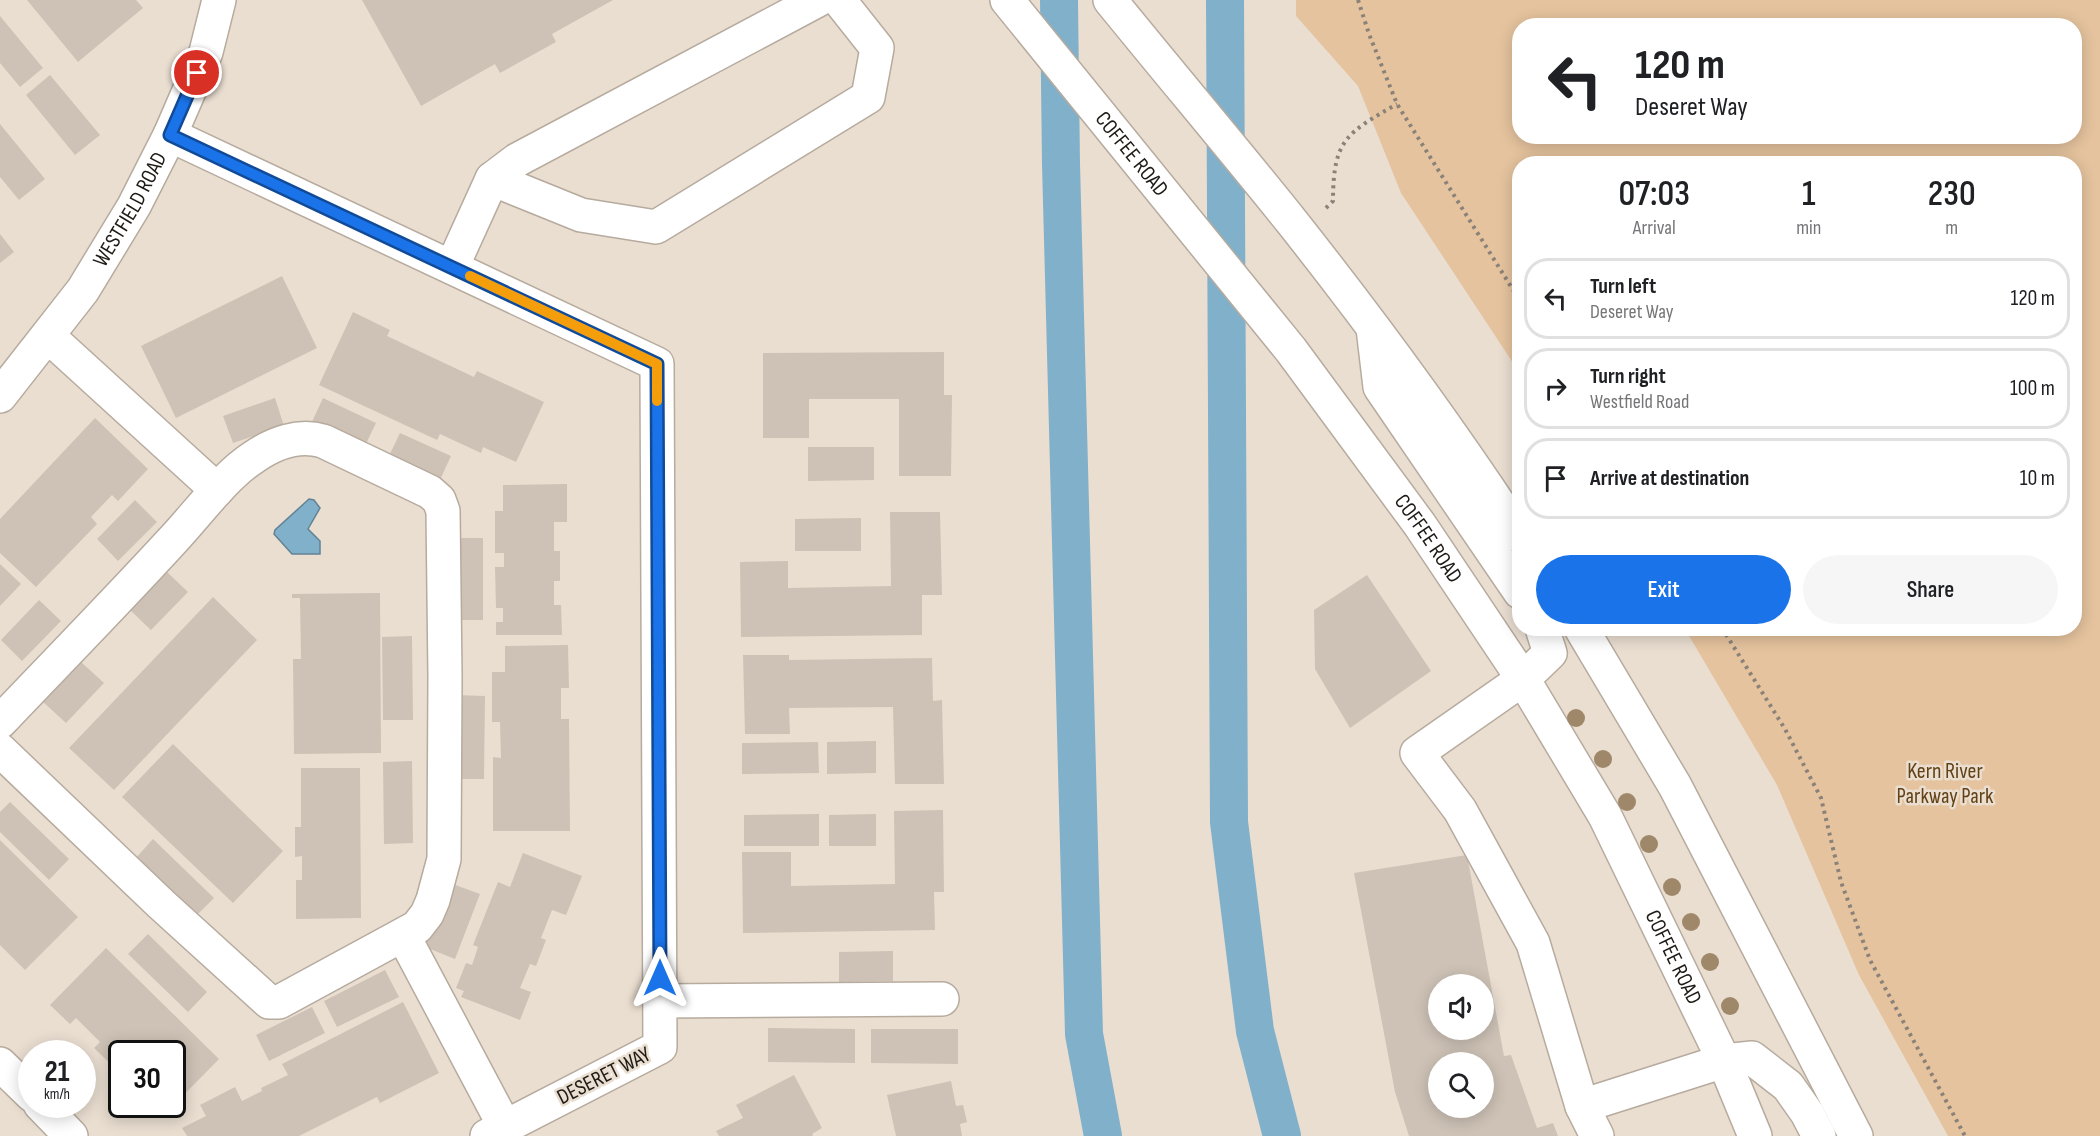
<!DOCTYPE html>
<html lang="en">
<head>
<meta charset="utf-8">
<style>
  :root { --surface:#fff; --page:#f6f6f6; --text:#202124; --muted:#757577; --line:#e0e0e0; --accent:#1a73e8 }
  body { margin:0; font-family:"Sofia Sans Condensed",sans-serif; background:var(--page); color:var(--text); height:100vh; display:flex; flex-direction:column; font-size:22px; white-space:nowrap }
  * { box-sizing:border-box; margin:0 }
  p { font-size:20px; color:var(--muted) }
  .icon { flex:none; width:33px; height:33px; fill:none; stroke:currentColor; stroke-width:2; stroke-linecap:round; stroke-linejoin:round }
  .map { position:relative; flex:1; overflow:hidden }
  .details { position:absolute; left:1512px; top:156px; width:570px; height:480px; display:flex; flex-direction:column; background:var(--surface); border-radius:24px; box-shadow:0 3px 15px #0003 }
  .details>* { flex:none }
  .top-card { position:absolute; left:1512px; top:18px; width:570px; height:126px; border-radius:24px; box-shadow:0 3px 15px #0003; background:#fff; color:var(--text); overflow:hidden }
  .controls { position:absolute; left:1428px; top:974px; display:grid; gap:12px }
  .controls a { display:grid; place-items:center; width:66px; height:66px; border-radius:50%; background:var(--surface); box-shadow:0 3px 15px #0003; font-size:30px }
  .speed { position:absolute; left:18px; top:1040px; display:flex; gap:12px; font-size:30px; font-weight:700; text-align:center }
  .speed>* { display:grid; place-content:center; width:78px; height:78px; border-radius:50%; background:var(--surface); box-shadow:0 3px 15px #0003; line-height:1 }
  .speed small { font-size:15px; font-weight:400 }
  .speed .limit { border:3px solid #111; border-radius:9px; background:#fff; color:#111 }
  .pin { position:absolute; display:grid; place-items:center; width:51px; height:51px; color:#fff; margin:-26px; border:3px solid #fff; border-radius:50%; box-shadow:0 2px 6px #0007 }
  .me { position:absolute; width:66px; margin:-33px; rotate:0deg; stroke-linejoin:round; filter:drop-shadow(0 0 4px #0008) }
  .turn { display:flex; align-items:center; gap:21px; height:126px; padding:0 24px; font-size:27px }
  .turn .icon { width:78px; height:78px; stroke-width:2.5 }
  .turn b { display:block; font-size:42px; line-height:51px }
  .eta { display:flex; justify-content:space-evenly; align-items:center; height:102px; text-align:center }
  .eta b { font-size:36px; font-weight:600; line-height:42px }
  .action { display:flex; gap:12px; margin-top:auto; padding:12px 24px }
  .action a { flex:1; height:69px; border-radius:36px; background:var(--accent); color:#fff; font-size:24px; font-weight:600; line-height:69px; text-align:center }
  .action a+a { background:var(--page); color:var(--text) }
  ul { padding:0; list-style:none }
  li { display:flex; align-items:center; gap:18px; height:81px; margin:0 12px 9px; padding:0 12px; border:3px solid var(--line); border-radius:24px }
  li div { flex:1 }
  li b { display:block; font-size:22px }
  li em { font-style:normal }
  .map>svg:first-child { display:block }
</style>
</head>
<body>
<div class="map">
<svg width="2100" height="1136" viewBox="0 0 2100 1136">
  <rect width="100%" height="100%" fill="#eaded1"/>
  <path fill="#e5c39e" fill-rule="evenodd" d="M1296,0H2100V1136H1948L1859,975L1777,785L1685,629L2074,628V164H1520L1519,372L1401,193L1358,86L1296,16ZM1520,26H2074V136H1520Z"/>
  <path fill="#81b0ca" stroke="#638394" stroke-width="1.5" d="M309,499L314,500L320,508L308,529L320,541V554H292L274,534L275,530Z"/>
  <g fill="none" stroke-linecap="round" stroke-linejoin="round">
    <path stroke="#81b0ca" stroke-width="38" d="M1059,0L1061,164L1084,1034L1103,1136
      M1225,0L1229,822L1255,1031L1282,1136"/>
  </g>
  <path fill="#cec2b6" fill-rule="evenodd" d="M27,0H136L143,8L78,62Z
    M362,0H613L552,34L556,42L500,73L495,64L421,106Z
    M0,16L43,68L20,87L0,63Z
    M50,75L100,135L75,155L26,95Z
    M0,124L45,179L19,200L0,177Z
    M0,234L14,252L0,263Z
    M282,276L317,348L176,418L141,346Z
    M353,312L390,330L387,336L474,377L477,371L544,402L516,462L483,447L481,453L440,434L437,440L319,385Z
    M944,352V395H952L951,476H899V399H809V438H763V353Z
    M275,398L284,426L233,443L223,416Z
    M323,398L376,423L364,448L311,424Z
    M95,418L148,469L118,501L112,495L91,517L97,524L36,587L0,553V519Z
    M400,433L451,456L439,482L388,458Z
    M808,447H874V480L808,481Z
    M567,484V522H554V551H560V581H554V605H561L562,635H496V622H503V608H496L495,567H504V553H495V511H503V485Z
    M135,500L157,522L118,561L97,539Z
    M890,512H940L942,595H922V635L741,637L740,562L788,561V588L891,586Z
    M861,518V551H795V519Z
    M455,538H483V620H454Z
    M0,564L21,584L0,606Z
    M167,572L188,592L151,630L130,610Z
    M1367,575L1431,671L1350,728L1315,669L1314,610Z
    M380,593L381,753L294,754L293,659H301L300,598H292V594Z
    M213,597L257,640L114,790L69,748Z
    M39,600L61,621L22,661L1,640Z
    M412,636L413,720H383L382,637Z
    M568,645L569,688H561V719H569L570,831H493V757L501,758L500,722H492V672H505V646Z
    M743,655H789V660L932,658L933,701L942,700L944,784H895L893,707L789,708L790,734H745Z
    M80,661L104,683L66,723L42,701Z
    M454,695L485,696L484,779H454Z
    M876,741V773L827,774V742Z
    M818,742L819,773L742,774V743Z
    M173,744L283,851L233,903L122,797Z
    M412,761L413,843L384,844L383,762Z
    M301,768H360L361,918L296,919V880H302V856L295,857V827H301Z
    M10,802L69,859L49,880L0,832V812Z
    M943,810L944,892H934L935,930L743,933L742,852H791V886L895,884L894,811Z
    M819,814V846H744V815Z
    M876,814V846H829V815Z
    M153,839L214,898L195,917L135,859Z
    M0,840L78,917L25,970L0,945Z
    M523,853L582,876L566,915L552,910L541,938L546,940L536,966L530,964L520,988L531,992L520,1020L461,997L464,991L456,988L466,963L472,965L478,947L473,945L498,882L510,887Z
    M1467,855L1504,1056L1511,1055L1537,1128L1553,1123L1558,1136H1409L1395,1092L1354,873ZM1438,984H1484V1029H1438ZM1438,1062H1484V1107H1438Z
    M450,883L480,894L455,959L425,947Z
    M148,934L207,992L188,1012L128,954Z
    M106,948L219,1059L167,1112L159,1104H172V1053H122V1075L94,1048L100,1042L76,1018L70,1024L50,1005Z
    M893,951V981L839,982V952Z
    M385,970L399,997L337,1027L324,1001Z
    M403,1002L439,1073L380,1103L377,1097L299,1136H187L182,1128L206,1116L200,1105L235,1087L242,1101L262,1091L261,1088L288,1075L282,1064Z
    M312,1007L325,1033L269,1061L256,1035Z
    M768,1028L855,1029V1063L768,1062Z
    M871,1029H958V1064L871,1063Z
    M794,1075L822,1128L812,1134L813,1136H719L716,1131L743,1118L736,1105Z
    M951,1081L956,1106L963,1105L967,1122L960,1124L962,1136H896L887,1095Z"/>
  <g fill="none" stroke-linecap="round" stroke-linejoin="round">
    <g stroke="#b6ab9e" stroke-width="36">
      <g id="minor">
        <path d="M170,135L657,364L660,1047L487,1136"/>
        <path d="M492,179L517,160L818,0"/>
        <path d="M452,267L492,179L581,215L656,227L868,97L877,48L839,0"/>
        <path d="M48,336L217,490"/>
        <path id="s1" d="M0,396L83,290L134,206L170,135L206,52L219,0"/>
        <path d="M1523,679L1417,753L1460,810L1533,943L1582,1106L1597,1136"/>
        <path d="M0,722C57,662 115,603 171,542C196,516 224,476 254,457C274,443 299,434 323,441L430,492L439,500L443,511L445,677L444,859L433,900L427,914L417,927L279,1002H269L161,904L0,750"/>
        <path d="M403,935L505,1127"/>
        <path d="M660,1001L942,999"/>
        <path d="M0,1064L32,1095"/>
        <path d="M40,1104L71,1136"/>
        <path d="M1582,1106L1724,1061"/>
      </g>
    </g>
    <g stroke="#b6ab9e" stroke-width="36">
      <g id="major">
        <path id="s2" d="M1007,0L1291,350L1420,525L1523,679L1605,816L1724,1061L1755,1136"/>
        <path d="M1110,0C1170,74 1232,147 1292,222C1372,323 1449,428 1520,536"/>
        <path d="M1373,328L1380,387L1520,592"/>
        <path d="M1581,628L1675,786L1856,1136"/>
        <path d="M1523,679L1550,653L1542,628"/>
        <path d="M1724,1061L1752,1058L1788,1086L1807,1113L1819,1136"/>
      </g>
    </g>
    <path stroke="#8a8278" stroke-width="4" stroke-dasharray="3 4.5" stroke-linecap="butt" d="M1358,0L1369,34L1397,104L1520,301
      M1326,208L1333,201C1333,139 1347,133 1397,104
      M1722,628L1785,729L1821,798L1841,882L1870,960L1965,1136"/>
    <use href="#minor" stroke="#fff" stroke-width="33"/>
    <use href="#major" stroke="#fff" stroke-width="33"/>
  </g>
  <g fill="#9f886a">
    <circle cx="1576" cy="718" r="9"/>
    <circle cx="1603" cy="759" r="9"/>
    <circle cx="1627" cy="802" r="9"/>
    <circle cx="1649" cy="844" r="9"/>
    <circle cx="1672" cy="887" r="9"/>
    <circle cx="1691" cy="922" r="9"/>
    <circle cx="1710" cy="962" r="9"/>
    <circle cx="1730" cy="1006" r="9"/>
  </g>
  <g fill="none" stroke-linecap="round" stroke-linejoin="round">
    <g stroke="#114b97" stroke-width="15">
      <path id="route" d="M197,73L170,135L657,364L660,978"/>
    </g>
    <use href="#route" stroke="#1a73e8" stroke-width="10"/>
    <path stroke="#f59e0b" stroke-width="10" d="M470,276L657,364V401"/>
  </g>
  <g text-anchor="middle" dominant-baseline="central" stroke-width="5" stroke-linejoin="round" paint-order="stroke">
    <g font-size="22" fill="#1e1a15" stroke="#eaded1">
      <text stroke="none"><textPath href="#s2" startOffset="198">COFFEE ROAD</textPath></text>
      <text stroke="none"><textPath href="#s1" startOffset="228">WESTFIELD ROAD</textPath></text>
      <text stroke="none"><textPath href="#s2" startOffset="684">COFFEE ROAD</textPath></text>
      <text stroke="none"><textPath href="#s2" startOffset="1170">COFFEE ROAD</textPath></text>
      <text transform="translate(604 1076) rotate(-27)">DESERET WAY</text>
    </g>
    <g font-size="22" fill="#624115" stroke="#eaded1">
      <text x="1945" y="771">Kern River<tspan x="1945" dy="25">Parkway Park</tspan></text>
    </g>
  </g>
</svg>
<div class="controls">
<a><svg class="icon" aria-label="sound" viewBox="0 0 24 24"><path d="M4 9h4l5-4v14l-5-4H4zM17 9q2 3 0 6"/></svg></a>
<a><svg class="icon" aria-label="search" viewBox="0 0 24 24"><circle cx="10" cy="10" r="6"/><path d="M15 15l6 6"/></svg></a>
</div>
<div class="speed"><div>21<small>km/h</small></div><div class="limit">30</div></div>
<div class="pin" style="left:197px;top:73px;background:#d93025"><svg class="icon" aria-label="arrive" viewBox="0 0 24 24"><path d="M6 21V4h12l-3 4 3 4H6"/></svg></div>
<svg class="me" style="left:660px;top:978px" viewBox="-20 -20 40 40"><path d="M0-17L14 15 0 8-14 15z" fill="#1a73e8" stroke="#fff" stroke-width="4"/></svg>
<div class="top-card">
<div class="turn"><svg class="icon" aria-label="left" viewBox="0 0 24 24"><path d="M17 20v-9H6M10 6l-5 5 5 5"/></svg><div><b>120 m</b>Deseret Way</div></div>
</div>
<section class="details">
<div class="eta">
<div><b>07:03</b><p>Arrival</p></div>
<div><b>1</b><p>min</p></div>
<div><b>230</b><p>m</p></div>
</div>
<ul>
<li><svg class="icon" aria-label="left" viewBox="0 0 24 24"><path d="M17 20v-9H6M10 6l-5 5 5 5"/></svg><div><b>Turn left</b><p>Deseret Way</p></div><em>120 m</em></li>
<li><svg class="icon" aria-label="right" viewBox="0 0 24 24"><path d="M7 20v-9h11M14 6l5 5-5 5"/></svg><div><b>Turn right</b><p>Westfield Road</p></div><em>100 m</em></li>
<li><svg class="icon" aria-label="arrive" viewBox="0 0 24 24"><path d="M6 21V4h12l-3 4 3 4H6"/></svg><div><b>Arrive at destination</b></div><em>10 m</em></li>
</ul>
<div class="action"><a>Exit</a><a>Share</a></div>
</section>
</div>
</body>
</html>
